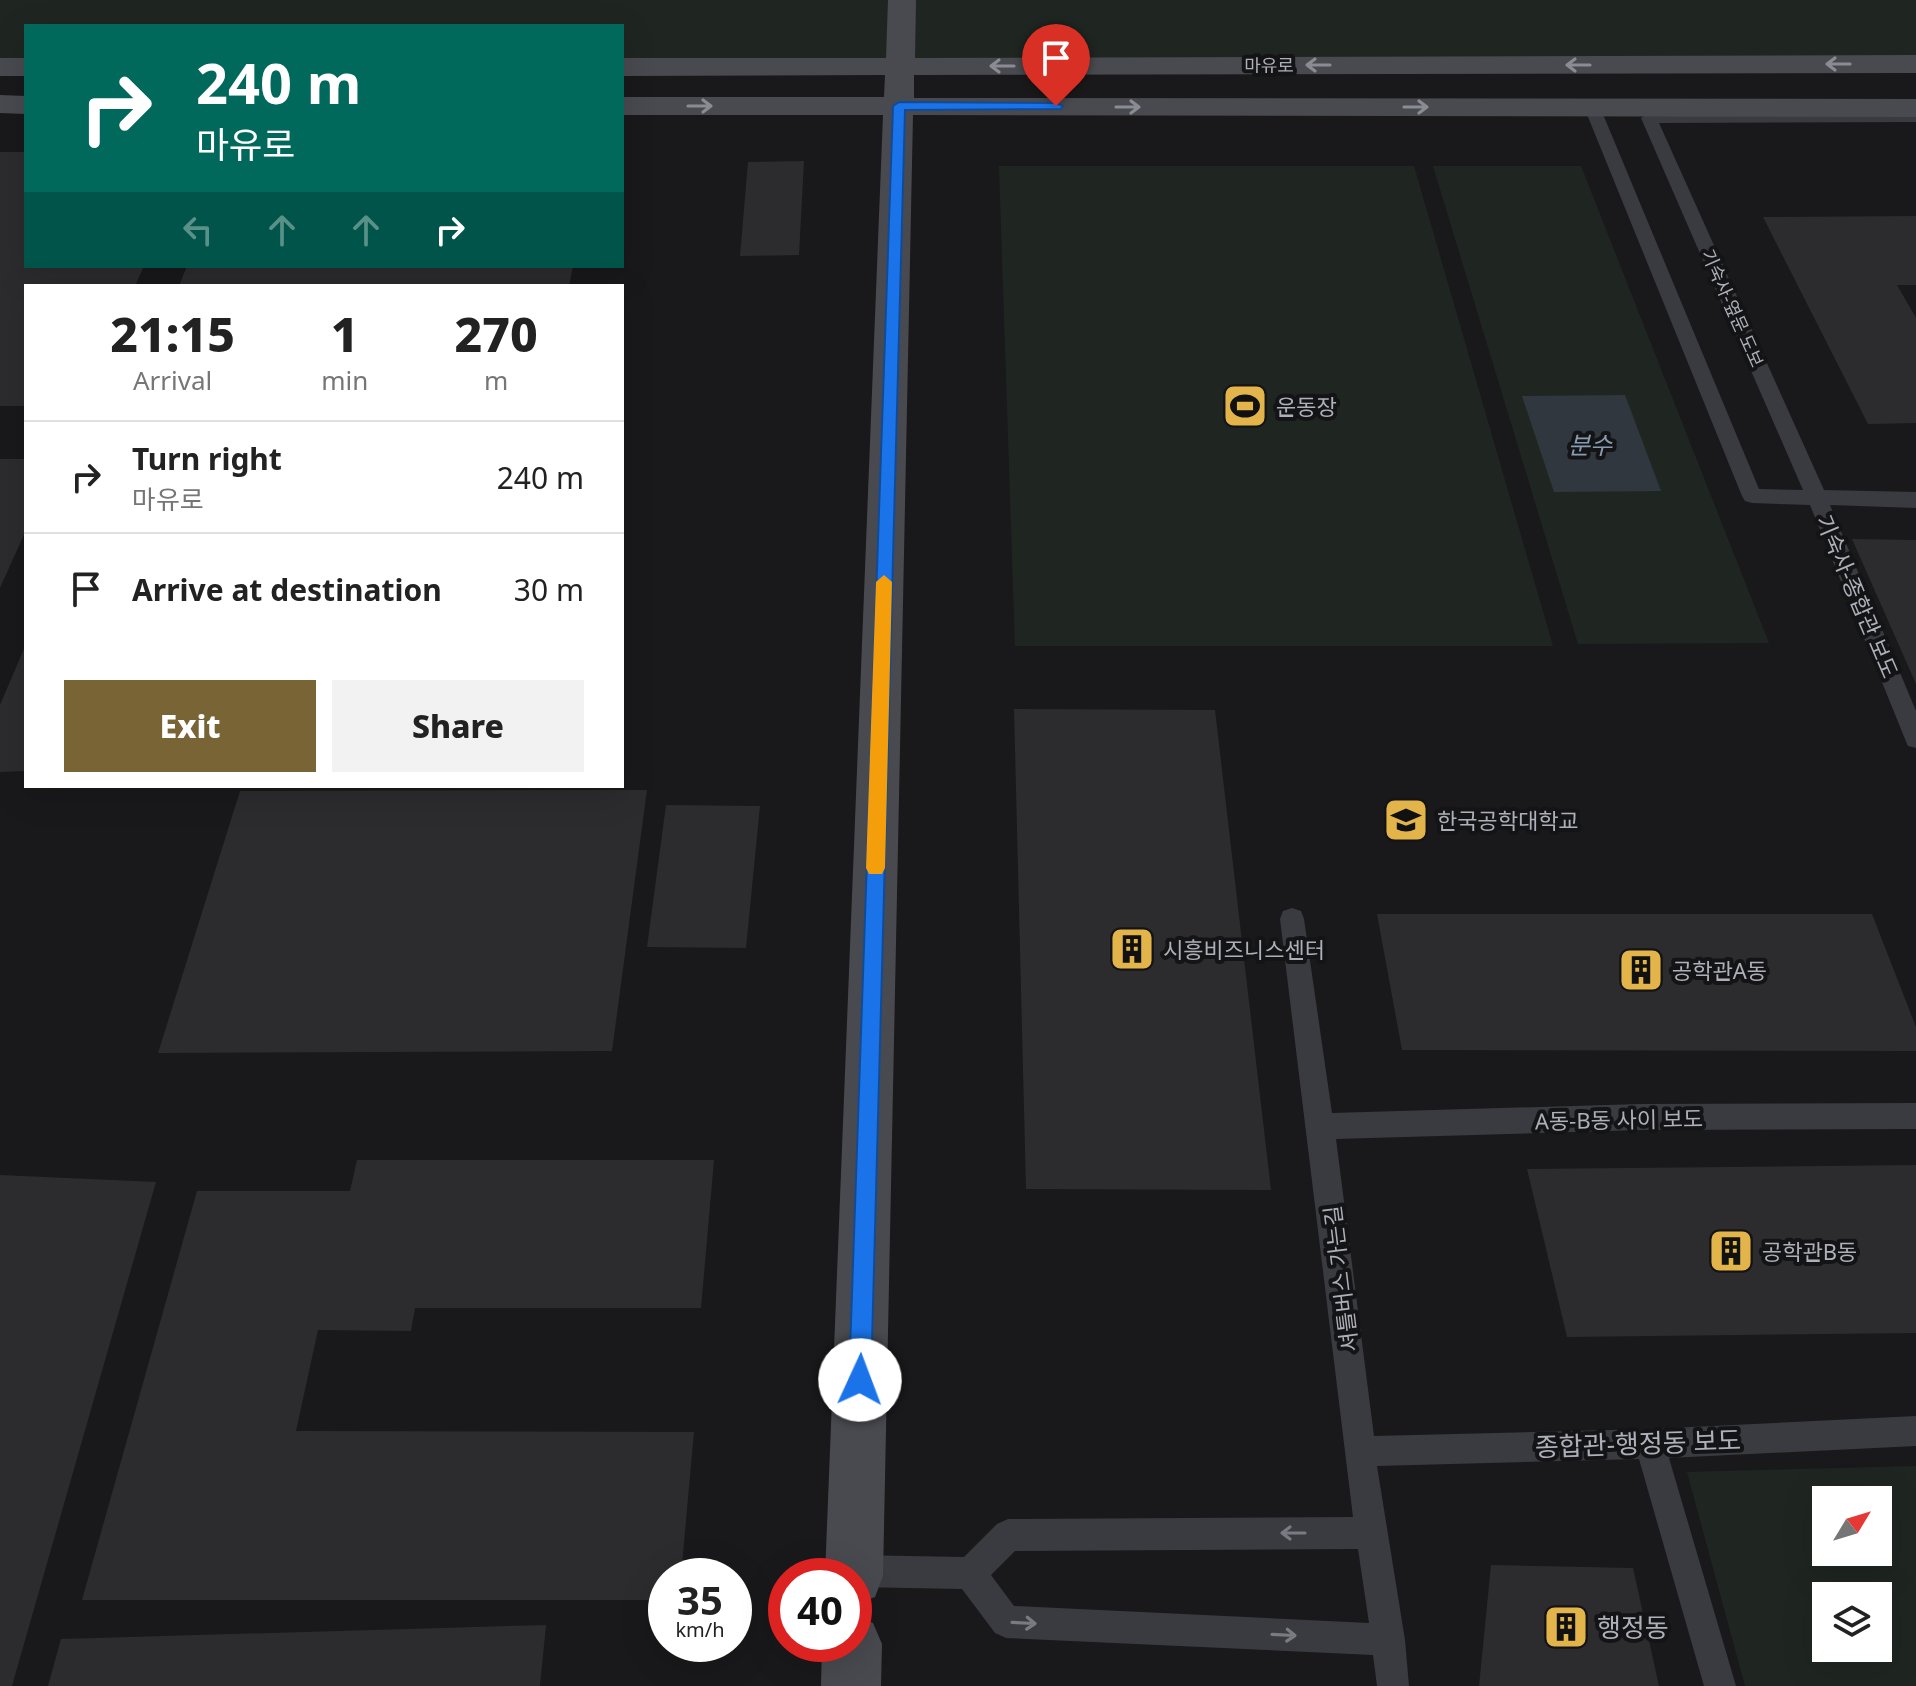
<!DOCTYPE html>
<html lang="en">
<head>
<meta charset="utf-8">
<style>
  :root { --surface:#fff; --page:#f2f2f2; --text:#222; --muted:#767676; --line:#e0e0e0; --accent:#786434 }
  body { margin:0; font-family:"Noto Sans","Noto Sans KR",sans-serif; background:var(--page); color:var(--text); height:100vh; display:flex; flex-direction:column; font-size:30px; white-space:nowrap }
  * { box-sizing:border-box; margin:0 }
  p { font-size:26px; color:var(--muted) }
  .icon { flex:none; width:44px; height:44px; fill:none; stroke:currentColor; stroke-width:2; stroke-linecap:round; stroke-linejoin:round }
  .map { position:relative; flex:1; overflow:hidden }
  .details { position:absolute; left:24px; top:284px; width:600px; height:504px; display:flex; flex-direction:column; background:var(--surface); border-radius:0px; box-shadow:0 8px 32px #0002 }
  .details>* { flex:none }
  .guide { position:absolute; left:24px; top:24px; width:600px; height:244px; border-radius:0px; box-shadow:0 8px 32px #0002; background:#00695c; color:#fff; overflow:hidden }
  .needle { width:52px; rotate:52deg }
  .fabs { position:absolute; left:1812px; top:1486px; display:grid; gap:16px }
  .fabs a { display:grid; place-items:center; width:80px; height:80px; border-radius:0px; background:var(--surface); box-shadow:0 8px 32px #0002; font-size:40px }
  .speed { position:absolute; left:648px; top:1558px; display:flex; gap:16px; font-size:40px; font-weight:700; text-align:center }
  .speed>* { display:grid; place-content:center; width:104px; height:104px; border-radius:50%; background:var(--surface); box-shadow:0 8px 32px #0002; line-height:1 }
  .speed small { font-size:20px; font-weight:400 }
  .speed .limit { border:12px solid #d22; background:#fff; color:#111 }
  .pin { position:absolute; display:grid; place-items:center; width:68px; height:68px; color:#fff; margin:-82px -34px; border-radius:50% 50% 50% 0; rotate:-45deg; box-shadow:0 0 8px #0007 }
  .pin .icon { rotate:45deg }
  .me { position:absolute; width:88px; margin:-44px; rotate:2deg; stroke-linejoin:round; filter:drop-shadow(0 0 6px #0008) }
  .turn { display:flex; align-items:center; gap:28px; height:168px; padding:0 40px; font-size:36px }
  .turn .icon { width:104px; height:104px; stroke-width:2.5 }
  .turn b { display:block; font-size:56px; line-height:68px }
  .lanes { display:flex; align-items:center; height:76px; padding:0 40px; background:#0003; justify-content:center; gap:40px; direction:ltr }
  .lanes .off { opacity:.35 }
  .eta { display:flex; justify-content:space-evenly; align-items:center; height:136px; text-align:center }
  .eta b { font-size:48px; font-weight:800; line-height:56px }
  .primary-button { display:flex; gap:16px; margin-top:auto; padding:16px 40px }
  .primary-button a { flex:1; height:92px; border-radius:0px; background:var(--accent); color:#fff; font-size:32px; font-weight:800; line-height:92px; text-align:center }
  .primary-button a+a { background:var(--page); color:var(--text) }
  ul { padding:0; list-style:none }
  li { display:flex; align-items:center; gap:24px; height:112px; padding:0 40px; border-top:2px solid var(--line) }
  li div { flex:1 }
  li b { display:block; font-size:30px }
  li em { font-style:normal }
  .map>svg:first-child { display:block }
</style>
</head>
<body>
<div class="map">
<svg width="1916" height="1686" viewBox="0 0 1916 1686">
  <rect width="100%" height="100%" fill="#19191b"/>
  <path fill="#1f2621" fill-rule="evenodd" d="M0,0H1916V63L622,66V26H26V67H0Z
    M999,166H1414L1553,646H1015Z
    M1433,166H1581L1769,643L1578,644Z
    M1916,1466V1686H1745L1687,1472ZM1826,1500H1878V1552H1826ZM1826,1596H1878V1648H1826Z"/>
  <path fill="#30373e" d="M1625,395L1661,491L1554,492L1522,396Z"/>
  <path fill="#2c2c2f" d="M0,152H26V266H144L135,286H26V406H0Z
    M804,161L799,255L740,256L748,162Z
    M1916,216V285H1897L1916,318V423L1868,424L1763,217Z
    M187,266H573L569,286H179Z
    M0,459H26V530L0,588Z
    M1852,539L1916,540V684Z
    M26,644V771L0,772V705Z
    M1014,709L1215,710L1271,1190L1026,1189Z
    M647,790L612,1051L158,1053L240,791Z
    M666,805L760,806L746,948L647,947Z
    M1377,914H1872L1916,1027V1051L1402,1050Z
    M357,1160H714L701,1308H415L411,1331L318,1330L296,1431L694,1432L681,1576H666V1600H82L197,1191H350Z
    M1916,1165V1333L1567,1337L1527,1169Z
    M0,1175L156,1182L12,1686H0Z
    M1491,1565L1633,1568L1659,1686H1479Z
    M546,1625L540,1686H48L61,1639Z"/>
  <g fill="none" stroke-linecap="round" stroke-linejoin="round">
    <path fill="#3a3b40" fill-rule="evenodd" d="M1592,102L1600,107L1759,489L1803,490L1641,118L1649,113L1916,112V122L1659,123L1824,490L1916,492V508L1830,505L1916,711V748L1908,746L1905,739L1810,505L1752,503L1745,501L1742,496L1584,107Z
      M1292,908L1301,911L1304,919L1332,1113L1640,1104L1916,1103V1129L1640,1130L1336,1139L1374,1436L1650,1429L1916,1416V1446L1669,1458L1736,1686H1704L1639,1459L1377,1466L1405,1640L1409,1686H1377L1373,1655L1006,1638L995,1633L962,1589L854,1587V1576H840L838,1571L843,1560L854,1555L964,1557L997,1524L1008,1519L1353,1517L1280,919L1283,911ZM1358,1549L1369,1623L1014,1606L991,1575L1015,1551Z"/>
    <path fill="#494a4f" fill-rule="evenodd" d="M888,0H916L915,58L1916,55V73L914,75V98L1916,99V117L913,115L883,1576L875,1597L854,1605V1576H825L883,115H622V97H884L885,75L622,76V58H886Z
      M0,58H26V76H0Z
      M0,95L26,96V114L0,113Z
      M854,1615L873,1623L882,1644L881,1686H821L822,1644H854Z"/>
  </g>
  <defs><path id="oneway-shaft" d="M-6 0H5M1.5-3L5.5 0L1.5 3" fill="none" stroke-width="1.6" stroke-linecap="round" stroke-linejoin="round" transform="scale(2)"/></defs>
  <g stroke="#8a8c94">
    <use href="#oneway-shaft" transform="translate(1838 64) rotate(180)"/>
    <use href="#oneway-shaft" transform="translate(1318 65) rotate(180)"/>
    <use href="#oneway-shaft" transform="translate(1578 65) rotate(180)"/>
    <use href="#oneway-shaft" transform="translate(1002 66) rotate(180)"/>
    <use href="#oneway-shaft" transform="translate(700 106)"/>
    <use href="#oneway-shaft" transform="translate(1128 107)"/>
    <use href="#oneway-shaft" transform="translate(1416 107)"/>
  </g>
  <g stroke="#797b83">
    <use href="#oneway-shaft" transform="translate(1293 1533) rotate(180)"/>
    <use href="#oneway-shaft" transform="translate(1024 1623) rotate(3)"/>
    <use href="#oneway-shaft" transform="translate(1284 1635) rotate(3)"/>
  </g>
  <path fill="#1a73e8" stroke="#114b97" stroke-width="2" d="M1056,103L1063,106L1061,109L905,110L871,1380L868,1388L860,1391L852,1388L849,1380L893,106L899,102Z"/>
  <path fill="#f59e0b" d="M884,575L892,582L885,868L882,874H869L866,868L876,582Z"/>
  <defs>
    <g id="stadium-square" transform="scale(2.3)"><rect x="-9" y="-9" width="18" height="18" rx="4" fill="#e2b44a" stroke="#141416"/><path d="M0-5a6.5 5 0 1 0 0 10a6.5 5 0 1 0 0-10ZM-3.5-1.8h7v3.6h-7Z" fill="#111"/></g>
    <g id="university-square" transform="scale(2.3)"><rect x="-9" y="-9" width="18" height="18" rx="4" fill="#e2b44a" stroke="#141416"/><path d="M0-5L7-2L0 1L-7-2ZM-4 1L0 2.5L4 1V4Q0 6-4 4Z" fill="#111"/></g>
    <g id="building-square" transform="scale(2.3)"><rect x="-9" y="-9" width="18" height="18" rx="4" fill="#e2b44a" stroke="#141416"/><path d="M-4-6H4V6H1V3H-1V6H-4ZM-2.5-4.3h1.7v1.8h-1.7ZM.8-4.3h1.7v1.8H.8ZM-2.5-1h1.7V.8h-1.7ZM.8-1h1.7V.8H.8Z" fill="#111"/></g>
  </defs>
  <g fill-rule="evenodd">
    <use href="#stadium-square" x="1245" y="406"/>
    <use href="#university-square" x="1406" y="820"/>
    <use href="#building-square" x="1132" y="949"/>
    <use href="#building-square" x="1641" y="970"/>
    <use href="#building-square" x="1731" y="1251"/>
    <use href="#building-square" x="1566" y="1627"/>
  </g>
  <g text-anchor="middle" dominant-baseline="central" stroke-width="8" stroke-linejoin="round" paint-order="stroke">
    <g font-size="18" fill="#adb0b9" stroke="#141416">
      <text x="1269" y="65">마유로</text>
      <text transform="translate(1733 308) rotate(66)">기숙사-옆문 도보</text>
    </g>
    <g font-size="22" fill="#adb0b9" stroke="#141416" text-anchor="start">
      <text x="1276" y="406">운동장</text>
      <text x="1437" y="820">한국공학대학교</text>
      <text x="1163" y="949">시흥비즈니스센터</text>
      <text x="1672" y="970">공학관A동</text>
      <text x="1762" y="1251">공학관B동</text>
    </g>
    <g font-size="22" fill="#adb0b9" stroke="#141416">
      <text transform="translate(1858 596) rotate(67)">기숙사-종합관 보도</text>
      <text transform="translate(1619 1119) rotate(-1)">A동-B동 사이 보도</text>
      <text transform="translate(1340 1279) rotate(-97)">셔틀버스 가는길</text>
    </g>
    <g font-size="24" font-style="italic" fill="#879cb1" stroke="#141416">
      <text x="1590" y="444">분수</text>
    </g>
    <g font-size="26" fill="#adb0b9" stroke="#141416">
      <text transform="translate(1638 1443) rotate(-2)">종합관-행정동 보도</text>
    </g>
    <g font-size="26" fill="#adb0b9" stroke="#141416" text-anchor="start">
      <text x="1597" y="1627">행정동</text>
    </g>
  </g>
</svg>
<div class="fabs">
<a><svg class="needle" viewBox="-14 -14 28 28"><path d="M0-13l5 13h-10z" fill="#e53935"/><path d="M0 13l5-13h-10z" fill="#767676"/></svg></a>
<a><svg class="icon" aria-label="layers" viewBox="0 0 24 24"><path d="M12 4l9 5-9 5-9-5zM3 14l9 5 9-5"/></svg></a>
</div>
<div class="speed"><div>35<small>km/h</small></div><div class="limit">40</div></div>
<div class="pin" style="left:1056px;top:106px;background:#d93025"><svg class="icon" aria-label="arrive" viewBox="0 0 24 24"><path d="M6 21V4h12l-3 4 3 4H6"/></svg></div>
<svg class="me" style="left:860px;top:1380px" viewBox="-20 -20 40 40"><circle r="19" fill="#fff"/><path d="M0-13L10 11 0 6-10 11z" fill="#1a73e8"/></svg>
<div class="guide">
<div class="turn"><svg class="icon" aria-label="right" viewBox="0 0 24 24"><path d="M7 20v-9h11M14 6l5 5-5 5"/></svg><div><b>240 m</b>마유로</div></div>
<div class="lanes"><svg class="icon off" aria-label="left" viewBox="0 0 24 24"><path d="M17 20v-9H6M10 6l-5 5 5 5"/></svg><svg class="icon off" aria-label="ahead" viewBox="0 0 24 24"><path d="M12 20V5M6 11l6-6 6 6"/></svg><svg class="icon off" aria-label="ahead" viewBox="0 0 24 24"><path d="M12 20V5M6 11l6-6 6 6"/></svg><svg class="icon" aria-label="right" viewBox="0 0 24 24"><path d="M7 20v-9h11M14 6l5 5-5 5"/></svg></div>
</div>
<section class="details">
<div class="eta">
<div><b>21:15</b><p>Arrival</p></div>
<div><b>1</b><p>min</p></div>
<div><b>270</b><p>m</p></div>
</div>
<ul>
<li><svg class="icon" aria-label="right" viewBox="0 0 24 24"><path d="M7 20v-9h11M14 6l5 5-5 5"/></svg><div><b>Turn right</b><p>마유로</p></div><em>240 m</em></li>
<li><svg class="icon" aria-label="arrive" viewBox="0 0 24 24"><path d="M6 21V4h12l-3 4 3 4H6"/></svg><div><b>Arrive at destination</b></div><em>30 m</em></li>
</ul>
<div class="primary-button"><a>Exit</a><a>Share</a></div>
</section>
</div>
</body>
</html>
